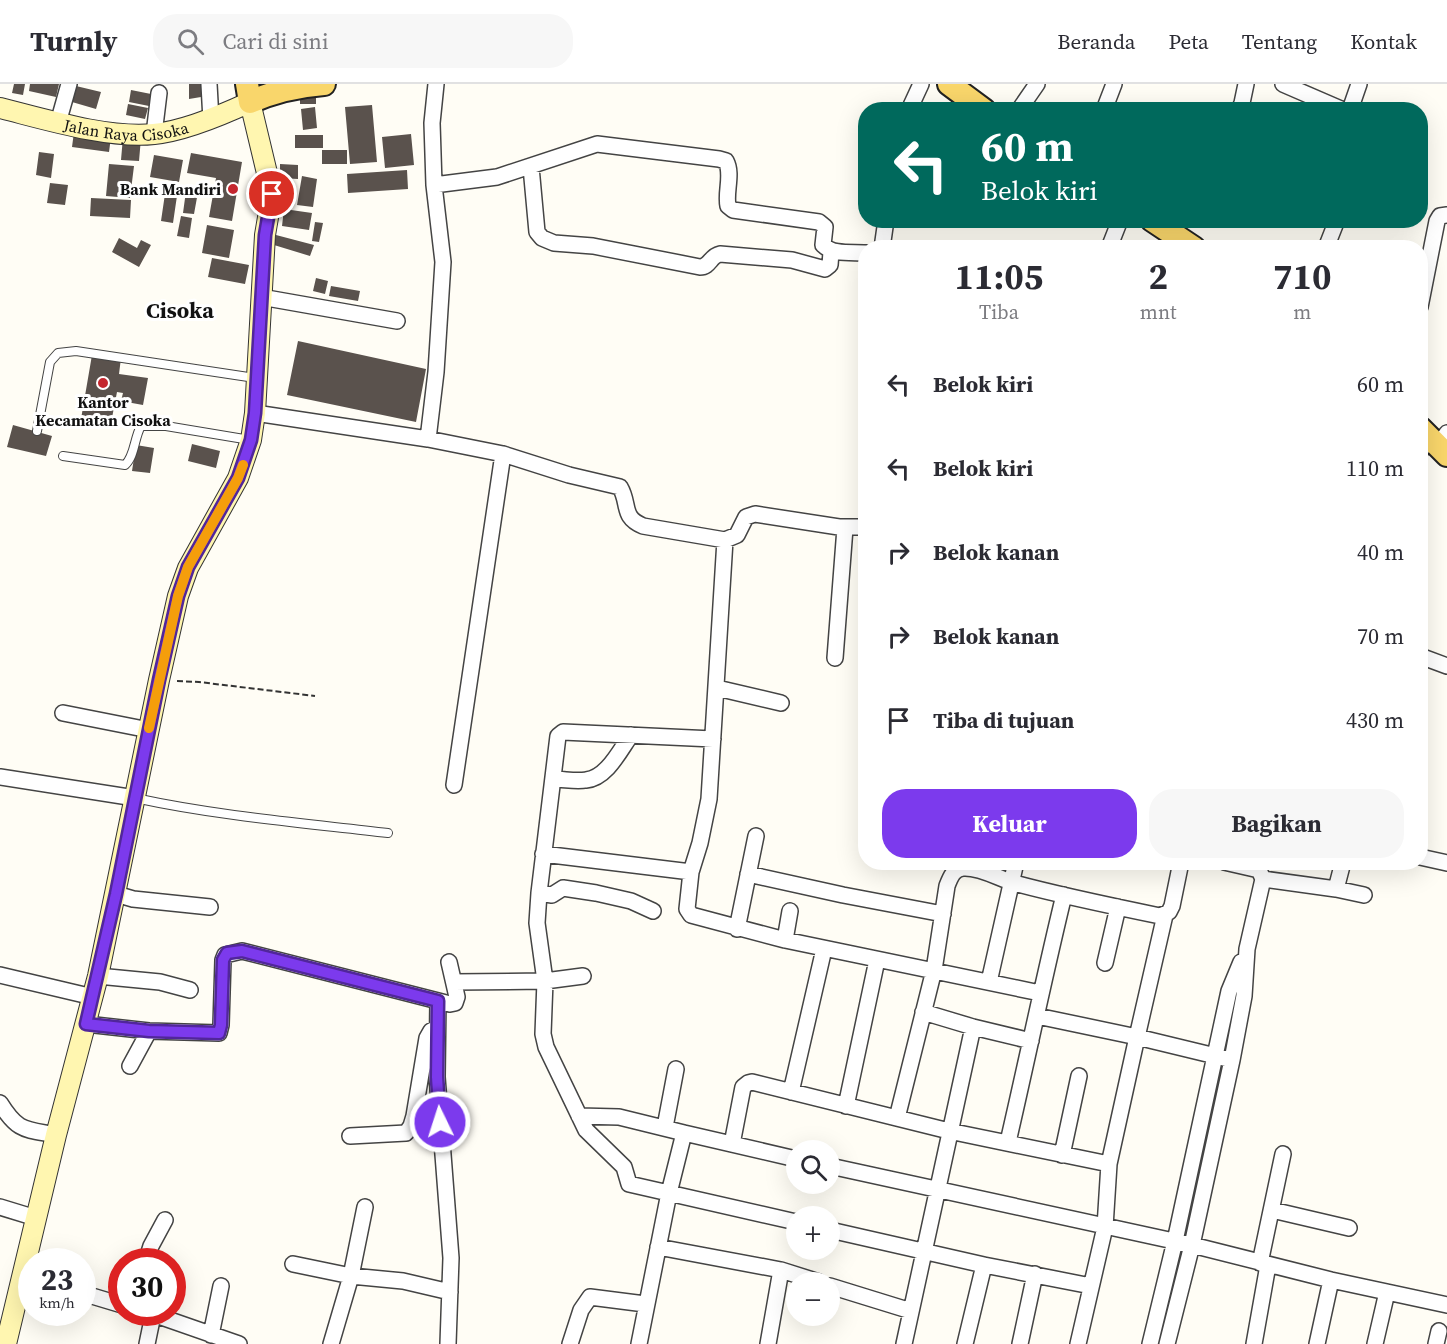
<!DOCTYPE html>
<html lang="id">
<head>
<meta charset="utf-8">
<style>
  :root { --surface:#fff; --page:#f7f7f7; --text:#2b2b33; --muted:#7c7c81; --line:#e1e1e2; --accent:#7c3aed }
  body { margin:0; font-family:"Source Serif 4",serif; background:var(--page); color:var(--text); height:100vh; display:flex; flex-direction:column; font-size:22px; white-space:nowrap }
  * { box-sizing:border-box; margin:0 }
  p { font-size:20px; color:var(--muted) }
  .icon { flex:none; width:33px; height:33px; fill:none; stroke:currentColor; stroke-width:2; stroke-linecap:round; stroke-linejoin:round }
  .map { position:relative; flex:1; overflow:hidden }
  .panel { position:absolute; left:858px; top:156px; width:570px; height:630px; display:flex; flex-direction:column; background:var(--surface); border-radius:24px; box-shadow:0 6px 24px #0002 }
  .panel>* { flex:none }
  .top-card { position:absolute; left:858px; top:18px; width:570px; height:126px; border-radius:24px; box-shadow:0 6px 24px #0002; background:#00695c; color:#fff; overflow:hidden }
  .tools { position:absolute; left:786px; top:1056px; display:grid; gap:12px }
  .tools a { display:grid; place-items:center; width:54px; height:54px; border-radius:50%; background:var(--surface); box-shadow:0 6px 24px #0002; font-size:30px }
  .speed { position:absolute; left:18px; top:1164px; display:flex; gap:12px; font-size:30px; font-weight:700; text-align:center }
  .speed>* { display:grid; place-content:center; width:78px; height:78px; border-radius:50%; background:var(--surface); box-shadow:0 6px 24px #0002; line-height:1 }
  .speed small { font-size:15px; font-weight:400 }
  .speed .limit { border:9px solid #d22; background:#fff; color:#111 }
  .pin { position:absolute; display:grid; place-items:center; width:51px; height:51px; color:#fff; margin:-26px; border:3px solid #fff; border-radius:50%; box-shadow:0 2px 6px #0007 }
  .me { position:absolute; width:66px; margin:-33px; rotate:356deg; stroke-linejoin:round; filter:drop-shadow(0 0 4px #0008) }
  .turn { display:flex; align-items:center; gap:21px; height:126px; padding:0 24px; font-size:27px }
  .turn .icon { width:78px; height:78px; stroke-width:2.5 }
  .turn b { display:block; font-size:42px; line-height:51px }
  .eta { display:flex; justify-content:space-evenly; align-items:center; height:102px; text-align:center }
  .eta b { font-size:36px; font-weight:700; line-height:42px }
  .primary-button { display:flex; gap:12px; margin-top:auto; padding:12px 24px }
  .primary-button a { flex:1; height:69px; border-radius:24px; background:var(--accent); color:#fff; font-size:24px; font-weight:700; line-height:69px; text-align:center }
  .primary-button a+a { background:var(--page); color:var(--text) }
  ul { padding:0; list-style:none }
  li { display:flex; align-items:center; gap:18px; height:84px; padding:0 24px }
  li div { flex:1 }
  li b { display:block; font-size:22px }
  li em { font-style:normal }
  header { display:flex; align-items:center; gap:36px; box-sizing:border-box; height:84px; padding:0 30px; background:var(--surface); border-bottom:2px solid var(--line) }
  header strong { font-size:28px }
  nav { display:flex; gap:33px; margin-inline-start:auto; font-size:21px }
  .search { width:420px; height:54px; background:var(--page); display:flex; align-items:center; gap:15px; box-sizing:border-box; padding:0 21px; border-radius:24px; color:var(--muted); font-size:22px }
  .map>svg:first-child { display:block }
</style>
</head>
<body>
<header>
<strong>Turnly</strong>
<div class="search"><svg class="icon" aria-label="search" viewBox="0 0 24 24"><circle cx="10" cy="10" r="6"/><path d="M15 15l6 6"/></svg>Cari di sini</div>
<nav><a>Beranda</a><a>Peta</a><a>Tentang</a><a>Kontak</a></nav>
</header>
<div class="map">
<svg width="1447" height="1260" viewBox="0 0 1447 1260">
  <rect width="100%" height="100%" fill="#fffdf5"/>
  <path fill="#5a524d" d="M14,0H25L23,11L12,9Z
    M30,0H59L56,13L29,7Z
    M189,0H206L207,12L189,15Z
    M76,2L101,8L96,25L72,18Z
    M131,6L151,10L149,22L129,18Z
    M300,10H316V20H300Z
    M128,20L148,24L145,35L126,31Z
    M372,21L377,78L350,80L345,23Z
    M315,23L317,44L303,46L301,25Z
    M74,48L111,53L109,68L72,63Z
    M411,50L414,81L385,84L382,53Z
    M295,51H323V64H295Z
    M123,53L141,54L139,77L121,76Z
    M322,66H347V80H322Z
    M39,68L54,70L51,94L36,91Z
    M191,69L242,78L232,137L209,133L216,94L187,89Z
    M154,71L183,76L179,98L150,93Z
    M109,80L134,82L130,114L106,112Z
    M280,80L298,81V95L280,94Z
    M407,86L408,105L348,109L347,90Z
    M302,92L317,95L313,123L297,121Z
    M50,99L68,101L65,121L47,119Z
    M166,103L178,105L173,139L161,137Z
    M186,107L198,108L194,130L183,129Z
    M91,114L131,116L130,134L90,132Z
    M284,125L312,129L309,146L282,142Z
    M181,132L192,134L189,154L177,152Z
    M315,138L323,139L319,158L312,157Z
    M207,141L234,146L229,174L202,169Z
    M276,151L314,161L310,172L274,161Z
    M119,154L137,164L141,156L151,161L139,183L112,168Z
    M212,174L249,181L245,200L208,193Z
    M316,194L328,197L325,210L313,207Z
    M331,202L360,207L358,217L329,212Z
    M298,257L426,285L416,338L287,311Z
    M92,271L121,274L119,290L148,294L143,321L121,317L123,309L117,308L111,339L81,335Z
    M13,341L52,352L46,372L7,363Z
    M192,360L220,367L216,384L188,377Z
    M136,361L154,364L150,389L132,387Z"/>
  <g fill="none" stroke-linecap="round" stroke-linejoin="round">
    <g stroke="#444" stroke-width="10">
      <path id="lane" d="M37,347L50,278L58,269L76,267L255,294
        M63,372L125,381C135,372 134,354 141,342H166L250,356
        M135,714C218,732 303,739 388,749"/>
    </g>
    <g stroke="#444" stroke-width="18">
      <path id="street" d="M209,0L211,36
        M1283,0L1343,26
        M909,26L921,0
        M1019,26L1037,0
        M1104,26L1114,0
        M1239,26L1242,19L1246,0
        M1350,26L1359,0
        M58,39L69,0
        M154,50L159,9
        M531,83L537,148L542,154L554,159L593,162L700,183C710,183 710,172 720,170L792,176L825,185L830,181L831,168
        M434,101L497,93L597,60L719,75L726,77C733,90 725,108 728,122L733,126L819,138L825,143L823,161C833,171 851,168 866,169
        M882,164L886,136
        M1109,164L1120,136
        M1326,164L1337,136
        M261,213L397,237
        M1420,223L1437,137L1440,132L1447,131
        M255,329L428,355L503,370L569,391L620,403C630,420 621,433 643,442L725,456L709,715L700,759L691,788L687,825L691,831L785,856L1040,909
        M428,355L436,288L443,178L434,101L432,39L436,0
        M1438,362L1447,349
        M1420,368L1429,353
        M725,456L737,451L746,433L755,430L839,443H866
        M1420,572L1447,582
        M835,574L845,444
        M717,604L781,619
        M63,629L149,646
        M713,655L563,648L558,652L539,809L537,839L545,897L543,950L546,963L586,1046L624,1083L629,1100L796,1138
        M0,693L135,714
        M553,695C564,695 576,698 586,696C607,694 620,666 631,651
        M454,701L503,370
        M543,770L691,788
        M1420,773L1447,779
        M1224,778L1259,786
        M748,790L843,811L943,830
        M1263,795L1336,805L1343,778
        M1336,805L1364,811
        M539,809L552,811L563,804L596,809L631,817L653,827
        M116,810L133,815L210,823
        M737,845L756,752
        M785,856L790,827
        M1105,879L1118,823
        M0,891L93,913
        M98,892L160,898L190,906
        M454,898L545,897L583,892
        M989,898L1016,778
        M438,917L437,993L451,1174L448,1260
        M923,928L973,943L1031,957
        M1037,932L1137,953L1165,831
        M86,940L149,947L219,949L221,941L223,876L225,871L242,867L450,920L455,919L457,913L449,878
        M130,982L149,947
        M791,1008L824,865
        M0,1019C18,1048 25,1045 56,1051
        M846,1022L877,876
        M579,1032L619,1033L684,1049
        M897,1034L934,886L947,802C950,794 954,783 965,784C982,784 998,794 1014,799C1062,812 1111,822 1160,832L1169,828L1172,822L1181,778
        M665,1043L676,985
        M350,1052L406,1049L411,1042L414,1032L427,954L431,947L437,944
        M1008,1058C1027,976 1044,893 1064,811
        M732,1060L743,1003L748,999L752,998L949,1047L1109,1080
        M1062,1071L1079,992
        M830,1082L1192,1161L1331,1196L1447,1221
        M0,1123L36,1134
        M1272,1126L1349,1144
        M830,1146L984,1181L1091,1202
        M658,1163L781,1186L819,1198
        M146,1178L151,1162L165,1136
        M1260,1179L1283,1070
        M293,1180L351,1192L403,1197L450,1208
        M830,1202L911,1227
        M82,1209L122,1221
        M147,1228L239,1260
        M211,1251L221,1202
        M147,1260L153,1231
        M331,1260L351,1192L365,1123
        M570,1260L581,1226L590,1213L645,1220
        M639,1260L669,1109L684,1049L796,1075
        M768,1260L781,1186
        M904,1260L973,943
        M965,1260L984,1181
        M1020,1260L1035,1190
        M1078,1260L1105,1143L1109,1080L1137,953L1232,976
        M1150,1260L1175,1157L1229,907L1241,878
        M1167,1260L1192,1161L1232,976L1244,912L1247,865L1263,795L1259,786L1261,778
        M1254,1260L1268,1181
        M1317,1260L1331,1196
        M1375,1260L1387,1208
        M1436,1260L1439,1247"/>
    </g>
    <g stroke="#333" stroke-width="22">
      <g id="secondary">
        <path id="s1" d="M0,24C44,35 109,55 154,50C185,47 222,31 250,18L272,110L265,151L255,329L251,356L238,394L188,484L178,512L159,596L98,892L56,1051L6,1260"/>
      </g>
    </g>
    <g stroke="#222" stroke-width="26">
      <path id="primary" d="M247,0L250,18C275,7 297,2 324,0
        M949,0L984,26
        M1152,136L1194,164
        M1420,344L1447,371"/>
    </g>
    <path stroke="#333" stroke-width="2" stroke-dasharray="6 3" stroke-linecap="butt" d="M177,597L199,598L315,612"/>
    <use href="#lane" stroke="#fff" stroke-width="8"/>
    <use href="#street" stroke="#fff" stroke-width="15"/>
    <use href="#secondary" stroke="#fff6b0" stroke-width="20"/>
    <use href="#primary" stroke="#f9d66b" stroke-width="22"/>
  </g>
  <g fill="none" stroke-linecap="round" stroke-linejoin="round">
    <g stroke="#51269a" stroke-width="15">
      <path id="route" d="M272,110L265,151L255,329L251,356L238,394L188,483L178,512L159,596L116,810L86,940L149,947L219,949L221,941L223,876L227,869L242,867L438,917L437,993L440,1038"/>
    </g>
    <use href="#route" stroke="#7c3aed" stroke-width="10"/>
    <path stroke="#f59e0b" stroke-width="10" d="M149,644L178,512L188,483L238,394L243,381"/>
  </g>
  <g fill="#c4262e" stroke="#fff" stroke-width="2">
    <circle cx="233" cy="105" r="6"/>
    <circle cx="103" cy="299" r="6"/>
  </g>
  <g text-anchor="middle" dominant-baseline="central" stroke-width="6" stroke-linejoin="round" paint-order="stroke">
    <g font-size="16" fill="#111" stroke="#fff">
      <text stroke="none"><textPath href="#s1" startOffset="129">Jalan Raya Cisoka</textPath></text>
    </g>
    <g font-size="16" font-weight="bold" fill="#111" stroke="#fff" text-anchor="end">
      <text x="221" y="105">Bank Mandiri</text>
      <text x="103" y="318" text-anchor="middle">Kantor<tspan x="103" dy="18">Kecamatan Cisoka</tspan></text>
    </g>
    <g font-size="22" font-weight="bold" fill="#111" stroke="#fff">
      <text x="180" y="226">Cisoka</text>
    </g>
  </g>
</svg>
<div class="tools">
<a><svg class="icon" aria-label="search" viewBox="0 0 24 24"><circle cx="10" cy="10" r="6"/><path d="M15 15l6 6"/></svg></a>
<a>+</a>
<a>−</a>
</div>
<div class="speed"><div>23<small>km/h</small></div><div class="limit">30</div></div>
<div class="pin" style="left:272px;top:110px;background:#d93025"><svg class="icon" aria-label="arrive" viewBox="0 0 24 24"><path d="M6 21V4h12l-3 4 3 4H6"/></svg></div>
<svg class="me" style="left:440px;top:1038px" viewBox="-20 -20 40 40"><circle r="17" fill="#7c3aed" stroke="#fff" stroke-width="3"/><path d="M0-11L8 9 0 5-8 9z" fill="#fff"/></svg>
<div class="top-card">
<div class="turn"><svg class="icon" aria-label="left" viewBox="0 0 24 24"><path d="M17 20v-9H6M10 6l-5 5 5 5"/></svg><div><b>60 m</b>Belok kiri</div></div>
</div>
<section class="panel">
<div class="eta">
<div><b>11:05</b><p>Tiba</p></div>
<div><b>2</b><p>mnt</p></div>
<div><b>710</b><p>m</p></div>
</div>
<ul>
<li><svg class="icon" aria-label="left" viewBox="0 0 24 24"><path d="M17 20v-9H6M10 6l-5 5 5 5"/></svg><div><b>Belok kiri</b></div><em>60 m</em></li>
<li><svg class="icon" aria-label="left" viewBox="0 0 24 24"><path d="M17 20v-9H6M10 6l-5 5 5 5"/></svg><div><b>Belok kiri</b></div><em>110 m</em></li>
<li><svg class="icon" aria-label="right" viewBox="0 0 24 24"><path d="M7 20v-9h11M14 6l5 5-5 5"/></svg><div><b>Belok kanan</b></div><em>40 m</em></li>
<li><svg class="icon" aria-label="right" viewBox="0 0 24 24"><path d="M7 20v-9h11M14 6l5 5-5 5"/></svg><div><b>Belok kanan</b></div><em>70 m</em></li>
<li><svg class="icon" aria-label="arrive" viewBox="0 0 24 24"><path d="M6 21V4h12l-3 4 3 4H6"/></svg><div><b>Tiba di tujuan</b></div><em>430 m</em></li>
</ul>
<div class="primary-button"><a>Keluar</a><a>Bagikan</a></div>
</section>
</div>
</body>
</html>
